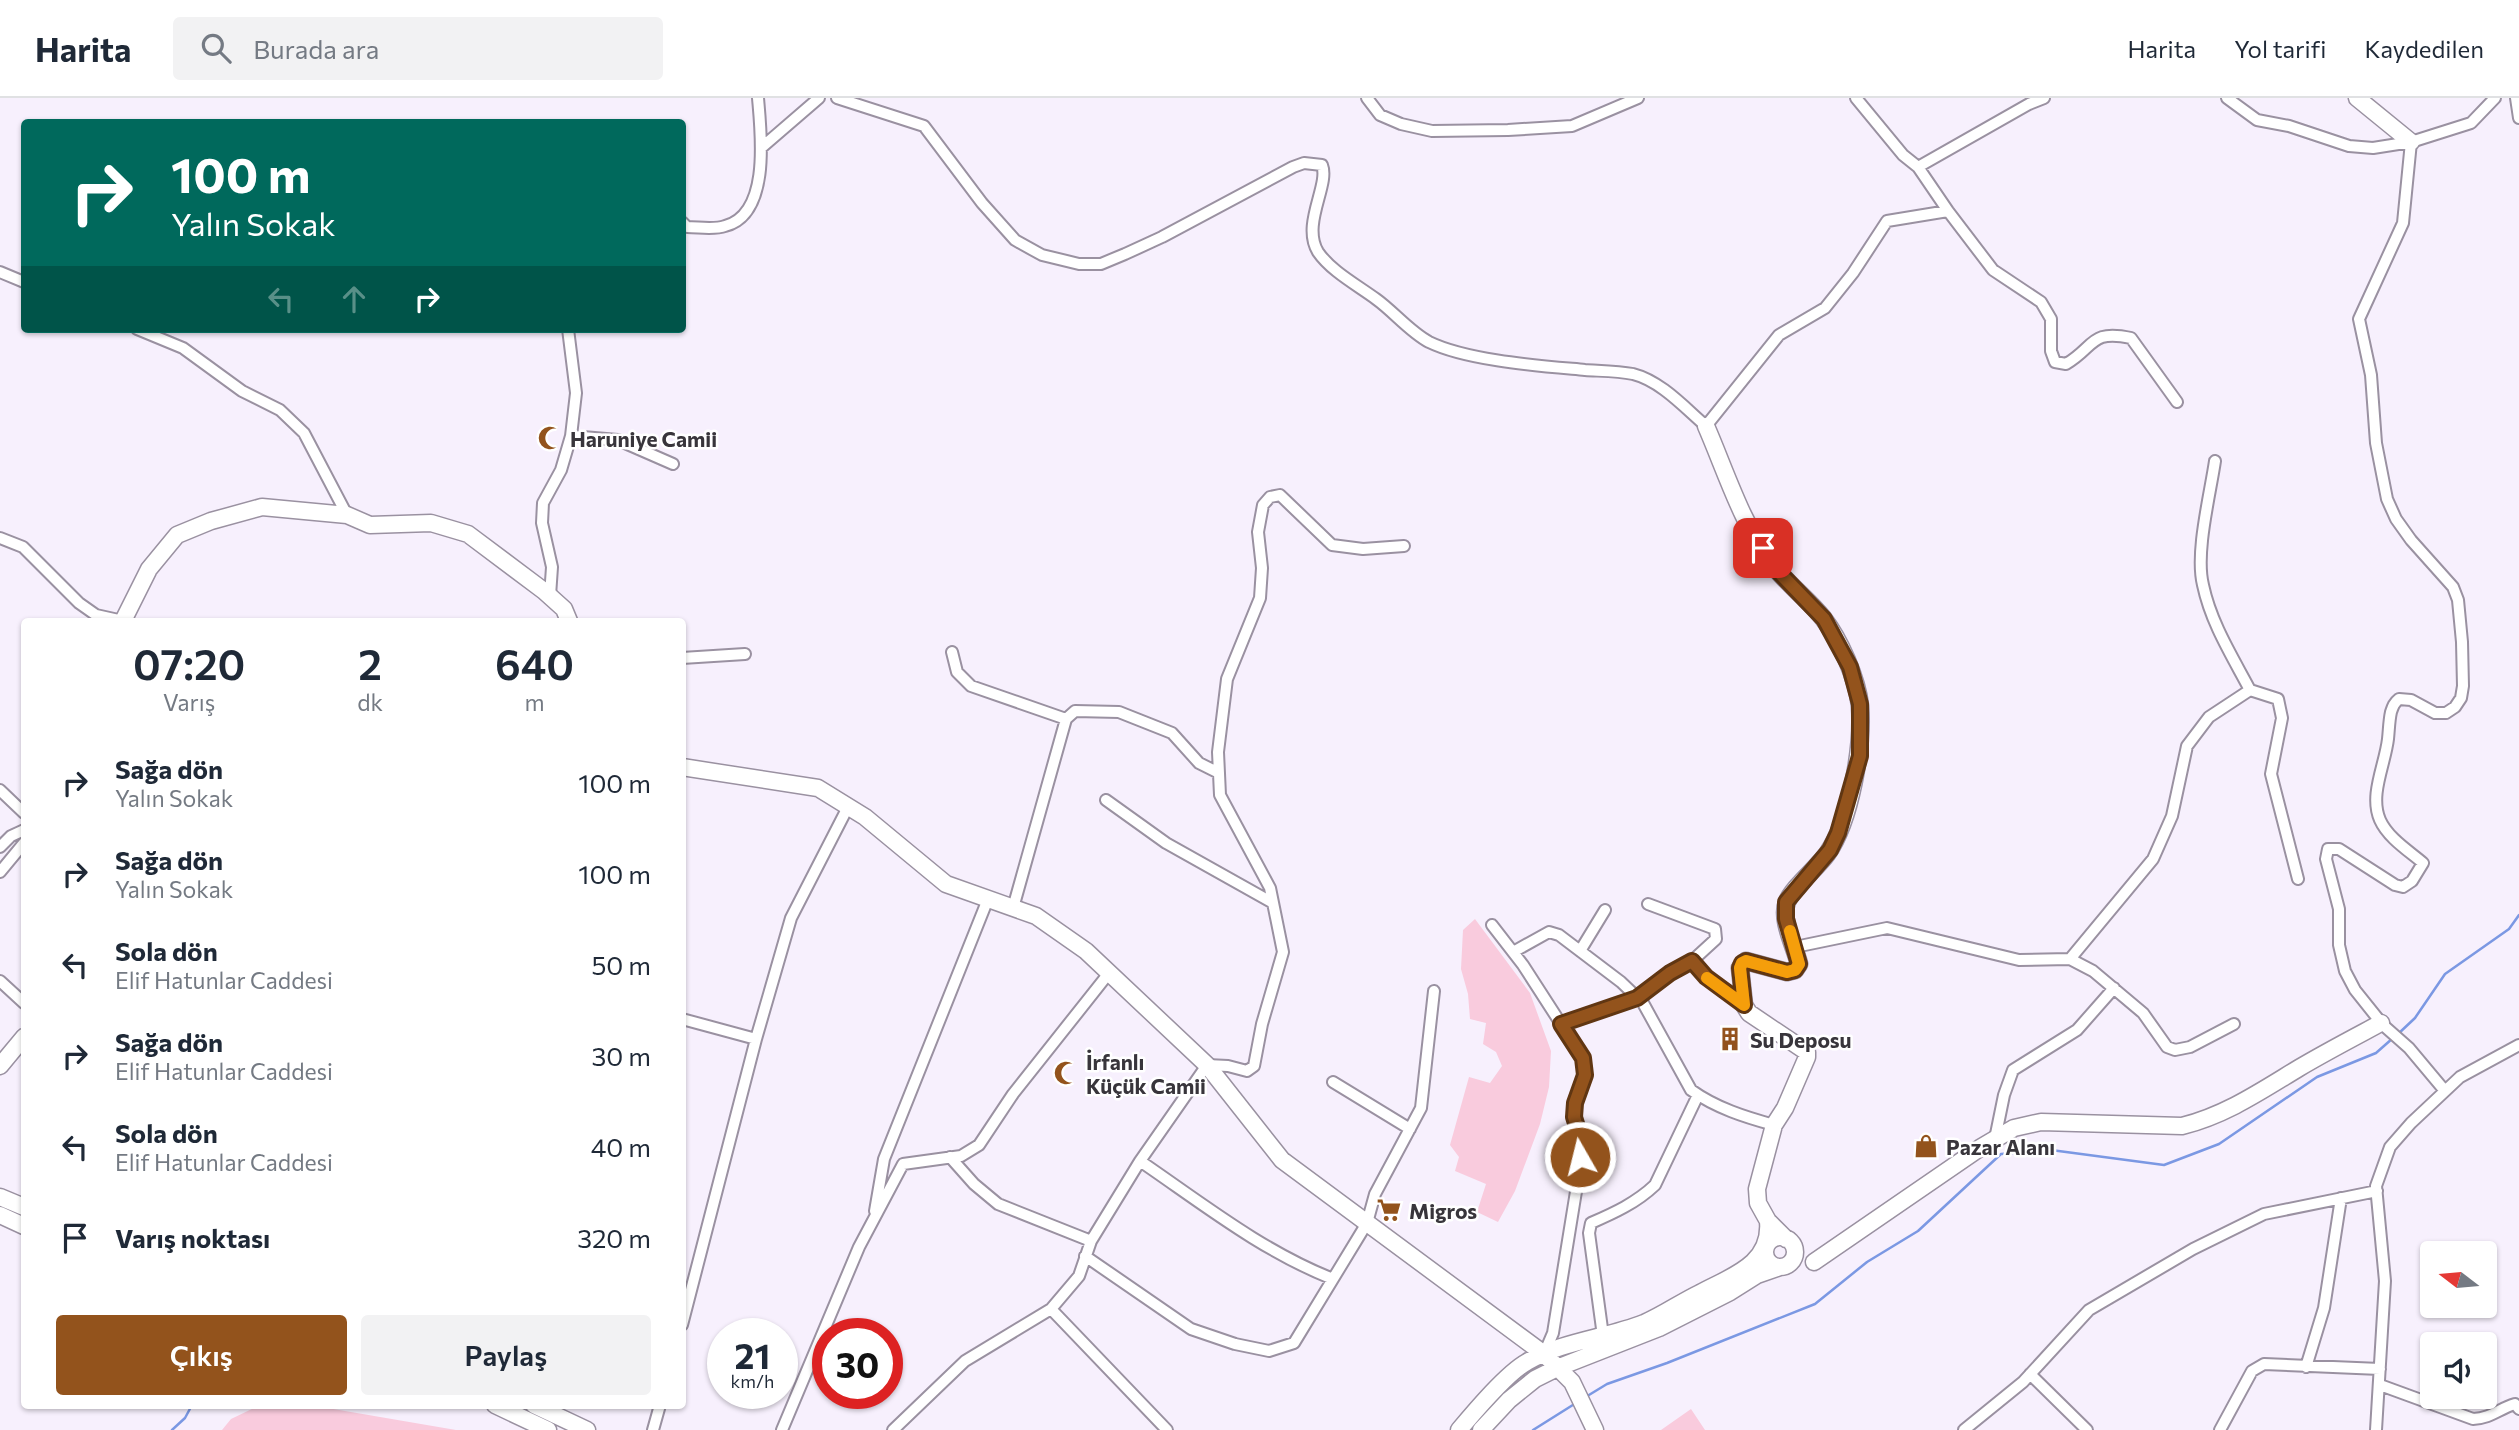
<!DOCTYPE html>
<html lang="tr">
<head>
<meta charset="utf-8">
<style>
  :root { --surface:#fff; --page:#f2f2f3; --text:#1f2937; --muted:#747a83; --line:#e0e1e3; --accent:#93531c }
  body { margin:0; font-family:Commissioner,sans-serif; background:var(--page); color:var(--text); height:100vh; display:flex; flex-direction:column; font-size:26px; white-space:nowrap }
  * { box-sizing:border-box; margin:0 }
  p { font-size:23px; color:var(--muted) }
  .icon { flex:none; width:38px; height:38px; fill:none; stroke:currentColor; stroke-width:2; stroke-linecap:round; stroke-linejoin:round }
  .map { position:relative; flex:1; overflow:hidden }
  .sheet { position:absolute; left:21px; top:520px; width:665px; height:791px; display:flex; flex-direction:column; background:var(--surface); border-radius:7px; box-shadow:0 2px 5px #0004 }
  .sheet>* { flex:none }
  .guide { position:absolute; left:21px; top:21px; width:665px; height:214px; border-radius:7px; box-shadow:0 2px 5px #0004; background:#00695c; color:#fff; overflow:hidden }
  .needle { width:46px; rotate:286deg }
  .tools { position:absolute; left:2420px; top:1143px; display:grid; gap:14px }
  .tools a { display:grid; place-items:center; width:77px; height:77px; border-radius:7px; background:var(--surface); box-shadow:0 2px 5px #0004; font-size:35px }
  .speed { position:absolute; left:707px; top:1220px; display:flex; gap:14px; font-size:35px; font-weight:700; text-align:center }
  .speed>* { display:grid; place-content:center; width:91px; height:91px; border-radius:50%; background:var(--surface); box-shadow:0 2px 5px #0004; line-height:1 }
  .speed small { font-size:18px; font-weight:400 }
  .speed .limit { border:10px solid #d22; background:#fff; color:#111 }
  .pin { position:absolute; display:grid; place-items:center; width:60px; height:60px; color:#fff; margin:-30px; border-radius:14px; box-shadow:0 4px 10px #0006 }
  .me { position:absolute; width:77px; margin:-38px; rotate:352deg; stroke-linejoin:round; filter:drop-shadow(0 0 5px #0008) }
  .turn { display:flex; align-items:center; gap:24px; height:147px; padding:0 35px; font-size:32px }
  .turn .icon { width:91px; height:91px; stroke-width:2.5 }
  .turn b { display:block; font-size:49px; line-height:60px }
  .lanes { display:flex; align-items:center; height:66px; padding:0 35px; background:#0003; justify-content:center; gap:35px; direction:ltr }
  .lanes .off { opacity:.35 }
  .eta { display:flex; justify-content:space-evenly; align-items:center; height:119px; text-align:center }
  .eta b { font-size:42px; font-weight:600; line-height:49px }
  .cta { display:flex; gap:14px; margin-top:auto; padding:14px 35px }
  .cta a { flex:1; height:80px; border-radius:7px; background:var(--accent); color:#fff; font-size:28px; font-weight:600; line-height:80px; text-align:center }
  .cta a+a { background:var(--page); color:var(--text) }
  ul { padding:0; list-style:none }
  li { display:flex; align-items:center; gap:21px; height:91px; padding:0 35px }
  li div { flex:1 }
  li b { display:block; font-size:26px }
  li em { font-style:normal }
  header { display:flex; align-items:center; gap:42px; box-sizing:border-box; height:98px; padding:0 35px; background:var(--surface); border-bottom:2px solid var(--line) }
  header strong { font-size:33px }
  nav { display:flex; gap:38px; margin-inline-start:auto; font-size:24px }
  .search { width:490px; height:63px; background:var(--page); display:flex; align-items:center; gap:18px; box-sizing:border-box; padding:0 24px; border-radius:7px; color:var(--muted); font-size:26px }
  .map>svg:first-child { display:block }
</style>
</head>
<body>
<header>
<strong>Harita</strong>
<div class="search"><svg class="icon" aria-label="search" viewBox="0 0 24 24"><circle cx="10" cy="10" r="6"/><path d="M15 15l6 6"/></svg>Burada ara</div>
<nav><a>Harita</a><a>Yol tarifi</a><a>Kaydedilen</a></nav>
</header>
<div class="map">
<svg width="2519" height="1332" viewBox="0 0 2519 1332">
  <rect width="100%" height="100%" fill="#f7f0fd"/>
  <path fill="#f9cbdd" d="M1475,821L1530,895L1551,953L1549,989L1540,1026L1515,1093L1498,1124L1477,1114L1486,1086L1455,1073L1459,1059L1450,1047L1469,979L1490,985L1502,968L1496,954L1483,946L1486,925L1470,921L1468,896L1461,871L1463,832Z
    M260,1307H310L456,1332H222L231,1321Z
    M1691,1311L1705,1332H1661Z"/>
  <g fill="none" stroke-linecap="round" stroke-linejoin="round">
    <path stroke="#7b98e3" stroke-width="2.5" d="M2398,936L2415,920L2445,876L2509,831L2519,817
      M1584,1300L1607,1286L1667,1265L1815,1206L1867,1164L1918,1133L2001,1056L2051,1052L2164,1067L2219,1046L2317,979L2376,955L2393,940
      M172,1332L185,1320L192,1307
      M1533,1332L1576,1305"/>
    <g stroke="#9a91a1" stroke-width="14">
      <path id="street" d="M837,0L924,28L982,105L1015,142L1042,157L1079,166H1101L1125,156L1162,139L1293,69L1304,65L1322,67C1330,87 1301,126 1318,154C1331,173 1357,187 1376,201C1393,213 1410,234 1429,244C1468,263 1542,268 1585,272C1601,273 1618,273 1633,276C1661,283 1685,310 1706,328L1779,237L1825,210L1853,175L1887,123L1948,113
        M1367,0L1380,17L1401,26L1432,33L1508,32L1572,28L1638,0
        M1856,0L1903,57L1918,69L1948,113L1993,172L2041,204L2051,221V253L2055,264L2066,266C2095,249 2090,231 2131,240L2177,304
        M2227,0L2257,22L2289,28L2349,48L2373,50L2411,44L2471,25L2495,0
        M2516,0L2519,20
        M2411,44L2403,125L2359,221L2371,277L2376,345L2387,401L2396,421L2411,442L2453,489L2458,502L2462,544L2463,588L2461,600L2455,609L2446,615H2435L2411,602L2399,601C2394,605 2393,608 2391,614C2389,623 2389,632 2388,641C2385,667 2369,697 2380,722C2388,740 2409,753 2423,765L2412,783L2403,789L2395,787L2339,751H2328L2326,761L2339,811V847L2345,873L2355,892L2383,927L2409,950L2445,993
        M761,50L819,0
        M1918,69L2029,6L2044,0
        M682,124L687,129C699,129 714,132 725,128C771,116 761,35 758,0
        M0,174L24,184
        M137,231L183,250L242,293L280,312L304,335L347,417
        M571,338L618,342L673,366
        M2215,363C2210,397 2195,455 2203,487C2211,525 2232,558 2250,592L2278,601L2282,620L2271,676L2298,781
        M0,440L23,449L79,505L96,517L123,523
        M550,498L552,469L542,425L543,405L561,372L571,338L576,295L568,231
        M952,554L957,574L971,588L1066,621
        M682,560L745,556
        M0,692L24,715
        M1106,702L1166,745L1273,805
        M0,749L11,738L24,732
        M0,774L24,745
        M1648,806L1715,831L1716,841L1692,863
        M1013,810L1066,621L1075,613L1119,614L1172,635L1199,665L1219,675
        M1492,827L1523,867L1583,960L1585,977L1575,1005L1574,1019L1581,1042L1579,1075L1553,1235L1544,1256
        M1795,849L1887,830L2019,862L2070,861L2093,873L2143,915L2167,949L2175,952L2190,949L2234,926
        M1580,853L1605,812
        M1513,854L1549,834L1559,837L1621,884L1643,905L1691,992C1716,1010 1745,1019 1774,1027
        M2070,861L2153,761L2172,718L2187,648L2209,619L2250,592
        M0,883L24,905
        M682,921L756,941
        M1561,926L1637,900L1670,875L1692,863L1706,879L1744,907
        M1333,984L1410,1031
        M1995,1041L2004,997L2013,972L2077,932L2114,890
        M950,1059L974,1086L998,1106L1091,1143
        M1140,1063C1203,1106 1262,1153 1333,1181
        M875,1113L884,1061L988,801
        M1085,1158L1191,1231L1235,1246L1269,1253L1294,1245L1367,1125L1375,1096L1421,1010L1434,893
        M1051,1211L1167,1332
        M682,1227L756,941L791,820L848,709
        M1603,1238L1589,1135L1591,1125C1614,1115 1636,1105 1655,1087L1698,997
        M2306,1269L2324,1210L2341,1100
        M2030,1276L2087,1332
        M2380,1287L2473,1321C2492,1320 2498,1311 2515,1306L2519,1311
        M653,1332L660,1307
        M782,1332L859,1149L903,1066L961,1058L979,1047L1013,996L1109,875
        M893,1332L965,1263L1051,1211L1079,1178L1091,1143L1140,1063L1207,967L1228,968L1247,973L1254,968L1262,926L1283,854L1270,790L1220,697L1218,654L1227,581L1260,500L1262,470L1258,434L1263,407L1270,399L1280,397L1332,447L1363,451L1404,448
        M1964,1332L2023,1284L2089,1212L2193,1151L2264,1116L2377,1093
        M2220,1332L2252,1273L2264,1266L2380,1271
        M2376,1332L2385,1183L2376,1088L2390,1049L2411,1025L2460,979L2519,947"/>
    </g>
    <g stroke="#9a91a1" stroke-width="19">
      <path id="secondary" d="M2357,0L2411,44
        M1706,328C1726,374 1742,426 1772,466C1787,486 1808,501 1823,520C1840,542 1857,580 1860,608C1863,648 1851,722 1827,756C1817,770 1792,790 1787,804C1780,821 1795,849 1799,866L1795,872L1787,874L1746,863L1740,870L1744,907L1749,915L1807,954V959L1785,1010L1774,1027L1757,1091L1758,1105L1768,1123
        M123,523L149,471L177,437L211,423L262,409L347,417L370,427L431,425L468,436L544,493L564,511L569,523
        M682,669L818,690L865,719L946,786L1036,818L1086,853L1207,967L1282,1062L1544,1256L1572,1284L1595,1332
        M0,968L24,939
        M0,1099L24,1109
        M0,1117L24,1128
        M1765 1154a15 15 0 1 1 30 0a15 15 0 1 1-30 0Z
        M1814,1164L1980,1050L2014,1030L2041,1024L2182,1028C2226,1017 2261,993 2299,970C2326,954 2353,940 2381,925
        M495,1307L548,1332
        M534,1307L587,1332
        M1459,1332C1475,1313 1507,1275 1527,1264C1562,1243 1606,1240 1644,1225C1663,1217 1681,1204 1700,1195C1732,1178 1772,1166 1768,1123L1786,1141
        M1481,1332L1509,1302L1535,1281L1557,1270L1659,1230L1730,1194L1757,1177L1780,1169"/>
    </g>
    <use href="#street" stroke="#fff" stroke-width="10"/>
    <use href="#secondary" stroke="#fff" stroke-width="16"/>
  </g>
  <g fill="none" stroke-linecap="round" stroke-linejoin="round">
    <g stroke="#603612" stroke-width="18">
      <path id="route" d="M1580,1059L1581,1042L1574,1019L1575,1005L1585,977L1583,960L1561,926L1637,900L1670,875L1692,863L1706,879L1744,907L1740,870L1742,865L1746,863L1787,874L1795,872L1799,866L1786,821V804L1830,752L1838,735L1860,658V606L1850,569L1824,521L1772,467L1763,450"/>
    </g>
    <use href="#route" stroke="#93531c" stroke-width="12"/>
    <path stroke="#f59e0b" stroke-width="12" d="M1707,880L1744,907L1740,870L1742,865L1746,863L1787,874L1795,872L1799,866L1790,833"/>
  </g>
  <defs>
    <g id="mosque-bare" transform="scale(1.89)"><path d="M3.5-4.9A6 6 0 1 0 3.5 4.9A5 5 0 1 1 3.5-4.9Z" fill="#93531c" stroke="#fff" stroke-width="2.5" paint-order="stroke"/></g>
    <g id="building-bare" transform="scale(1.89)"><path d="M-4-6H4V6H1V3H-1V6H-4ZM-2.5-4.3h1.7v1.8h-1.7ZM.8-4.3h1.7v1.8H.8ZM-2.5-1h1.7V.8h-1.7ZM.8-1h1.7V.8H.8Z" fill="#93531c" stroke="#fff" stroke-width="2.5" paint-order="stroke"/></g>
    <g id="shop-bare" transform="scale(1.89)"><path d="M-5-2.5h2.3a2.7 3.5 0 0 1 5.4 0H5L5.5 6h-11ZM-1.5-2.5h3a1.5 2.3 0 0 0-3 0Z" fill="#93531c" stroke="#fff" stroke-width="2.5" paint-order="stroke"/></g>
    <g id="supermarket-bare" transform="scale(1.89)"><path d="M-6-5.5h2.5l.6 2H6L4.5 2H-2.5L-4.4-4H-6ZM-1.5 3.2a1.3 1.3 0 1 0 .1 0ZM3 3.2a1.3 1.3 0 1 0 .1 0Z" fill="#93531c" stroke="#fff" stroke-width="2.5" paint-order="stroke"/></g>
  </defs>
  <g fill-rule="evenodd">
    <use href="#mosque-bare" x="550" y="340"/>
    <use href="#building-bare" x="1730" y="941"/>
    <use href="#mosque-bare" x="1066" y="975"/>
    <use href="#shop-bare" x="1926" y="1048"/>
    <use href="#supermarket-bare" x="1389" y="1112"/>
  </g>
  <g text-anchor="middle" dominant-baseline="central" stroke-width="5" stroke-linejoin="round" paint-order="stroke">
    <g font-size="21" font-weight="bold" fill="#38353b" stroke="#fff" text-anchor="start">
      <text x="570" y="340">Haruniye Camii</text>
      <text x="1750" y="941">Su Deposu</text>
      <text x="1086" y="963">İrfanlı<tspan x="1086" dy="24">Küçük Camii</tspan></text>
      <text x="1946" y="1048">Pazar Alanı</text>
      <text x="1409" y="1112">Migros</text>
    </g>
  </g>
</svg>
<div class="tools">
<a><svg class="needle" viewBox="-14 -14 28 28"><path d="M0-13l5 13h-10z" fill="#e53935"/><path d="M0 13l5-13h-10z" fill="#747a83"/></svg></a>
<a><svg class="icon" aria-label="sound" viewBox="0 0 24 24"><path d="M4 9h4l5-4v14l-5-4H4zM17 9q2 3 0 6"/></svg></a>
</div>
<div class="speed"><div>21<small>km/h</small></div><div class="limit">30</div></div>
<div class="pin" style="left:1763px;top:450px;background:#d93025"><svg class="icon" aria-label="arrive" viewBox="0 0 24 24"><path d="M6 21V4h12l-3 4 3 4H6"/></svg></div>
<svg class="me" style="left:1580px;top:1059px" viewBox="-20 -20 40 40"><circle r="17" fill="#93531c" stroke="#fff" stroke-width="3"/><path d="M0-11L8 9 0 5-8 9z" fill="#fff"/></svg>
<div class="guide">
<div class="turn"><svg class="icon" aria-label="right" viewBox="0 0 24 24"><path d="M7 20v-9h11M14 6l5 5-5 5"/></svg><div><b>100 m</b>Yalın Sokak</div></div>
<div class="lanes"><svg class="icon off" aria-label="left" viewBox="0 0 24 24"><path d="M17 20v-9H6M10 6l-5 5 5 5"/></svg><svg class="icon off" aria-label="ahead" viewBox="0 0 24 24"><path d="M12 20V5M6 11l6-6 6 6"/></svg><svg class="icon" aria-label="right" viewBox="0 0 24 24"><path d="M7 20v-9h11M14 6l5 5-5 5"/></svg></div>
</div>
<section class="sheet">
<div class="eta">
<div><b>07:20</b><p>Varış</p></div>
<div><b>2</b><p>dk</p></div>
<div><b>640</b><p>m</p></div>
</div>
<ul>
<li><svg class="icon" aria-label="right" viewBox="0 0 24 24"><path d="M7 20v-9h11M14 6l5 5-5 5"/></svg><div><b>Sağa dön</b><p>Yalın Sokak</p></div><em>100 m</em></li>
<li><svg class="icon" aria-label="right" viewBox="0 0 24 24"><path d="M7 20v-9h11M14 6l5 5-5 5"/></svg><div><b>Sağa dön</b><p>Yalın Sokak</p></div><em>100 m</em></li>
<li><svg class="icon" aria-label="left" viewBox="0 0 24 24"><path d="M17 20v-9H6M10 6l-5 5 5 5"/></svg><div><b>Sola dön</b><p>Elif Hatunlar Caddesi</p></div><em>50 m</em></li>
<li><svg class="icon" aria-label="right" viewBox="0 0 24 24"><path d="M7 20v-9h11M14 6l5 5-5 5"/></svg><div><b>Sağa dön</b><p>Elif Hatunlar Caddesi</p></div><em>30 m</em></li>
<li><svg class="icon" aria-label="left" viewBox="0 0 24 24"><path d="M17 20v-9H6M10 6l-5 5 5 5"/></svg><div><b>Sola dön</b><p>Elif Hatunlar Caddesi</p></div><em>40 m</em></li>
<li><svg class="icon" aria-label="arrive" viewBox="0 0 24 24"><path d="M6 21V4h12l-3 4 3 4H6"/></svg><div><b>Varış noktası</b></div><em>320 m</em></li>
</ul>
<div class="cta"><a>Çıkış</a><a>Paylaş</a></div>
</section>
</div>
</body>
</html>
